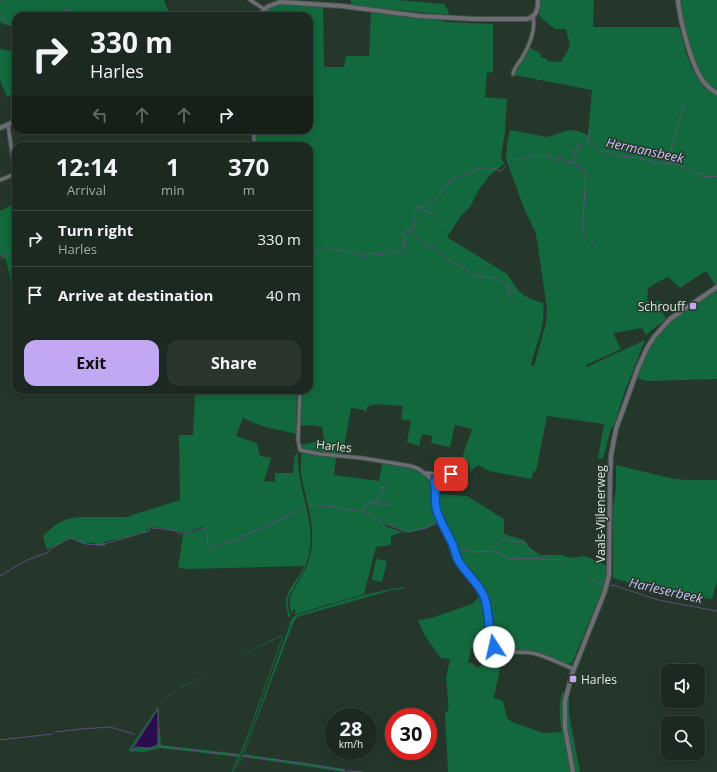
<!DOCTYPE html>
<html lang="en">
<head>
<meta charset="utf-8">
<style>
  :root { --surface:#1c2920; --page:#29352d; --text:#f1f3f6; --muted:#a0a6a5; --line:#3a453e; --accent:#c2a8f3 }
  body { margin:0; font-family:"Open Sans",sans-serif; background:var(--page); color:var(--text); height:100vh; display:flex; flex-direction:column; font-size:15px; white-space:nowrap }
  * { box-sizing:border-box; margin:0 }
  p { font-size:13px; color:var(--muted) }
  .icon { flex:none; width:22px; height:22px; fill:none; stroke:currentColor; stroke-width:2; stroke-linecap:round; stroke-linejoin:round }
  .map { position:relative; flex:1; overflow:hidden }
  .sheet { position:absolute; left:12px; top:142px; width:301px; height:252px; display:flex; flex-direction:column; background:var(--surface); border-radius:12px; box-shadow:0 2px 10px #0003,0 0 0 1px var(--line) }
  .sheet>* { flex:none }
  .top-card { position:absolute; left:12px; top:12px; width:301px; height:122px; border-radius:12px; box-shadow:0 2px 10px #0003,0 0 0 1px var(--line); background:#1c2920; color:var(--text); overflow:hidden }
  .tools { position:absolute; left:661px; top:664px; display:grid; gap:8px }
  .tools a { display:grid; place-items:center; width:44px; height:44px; border-radius:8px; background:var(--surface); box-shadow:0 2px 10px #0003,0 0 0 1px var(--line); font-size:20px }
  .speed { position:absolute; left:325px; top:708px; display:flex; gap:8px; font-size:20px; font-weight:700; text-align:center }
  .speed>* { display:grid; place-content:center; width:52px; height:52px; border-radius:50%; background:var(--surface); box-shadow:0 2px 10px #0003,0 0 0 1px var(--line); line-height:1 }
  .speed small { font-size:10px; font-weight:400 }
  .speed .limit { border:6px solid #d22; background:#fff; color:#111 }
  .pin { position:absolute; display:grid; place-items:center; width:34px; height:34px; color:#fff; margin:-17px; border-radius:8px; box-shadow:0 2px 6px #0006 }
  .me { position:absolute; width:44px; margin:-22px; rotate:350deg; stroke-linejoin:round; filter:drop-shadow(0 0 3px #0008) }
  .turn { display:flex; align-items:center; gap:14px; height:84px; padding:0 12px; font-size:18px }
  .turn .icon { width:52px; height:52px; stroke-width:2.5 }
  .turn b { display:block; font-size:28px; line-height:34px }
  .lanes { display:flex; align-items:center; height:38px; padding:0 12px; background:#0003; justify-content:center; gap:20px; direction:ltr }
  .lanes .off { opacity:.35 }
  .eta { display:flex; justify-content:space-evenly; align-items:center; height:68px; text-align:center }
  .eta b { font-size:24px; font-weight:700; line-height:28px }
  .primary-button { display:flex; gap:8px; margin-top:auto; padding:8px 12px }
  .primary-button a { flex:1; height:46px; border-radius:12px; background:var(--accent); color:#111; font-size:16px; font-weight:700; line-height:46px; text-align:center }
  .primary-button a+a { background:var(--page); color:var(--text) }
  ul { padding:0; list-style:none }
  li { display:flex; align-items:center; gap:12px; height:56px; padding:0 12px; border-top:1px solid var(--line) }
  li div { flex:1 }
  li b { display:block; font-size:15px }
  li em { font-style:normal }
  .map>svg:first-child { display:block }
</style>
</head>
<body>
<div class="map">
<svg width="717" height="772" viewBox="0 0 717 772">
  <rect width="100%" height="100%" fill="#25372b"/>
  <path fill="#12693d" fill-rule="evenodd" d="M0,0H164L170,16H16V25C11,25 4,26 0,22Z
    M351,0H396L444,4L448,10L449,15L351,5Z
    M541,0H594L593,27H679C684,44 690,71 701,83C706,88 711,91 717,94V286H716L706,271L680,288L668,277L660,281L648,288L647,300L650,306L659,300L662,304L660,305L662,308L660,309L666,318L660,325L658,324V325L646,335L642,328L613,333L621,349L586,365L587,367L645,340L625,391L614,425L611,428L603,459L598,458L604,424L547,416L536,471H534L531,479L489,471L478,465L470,472L469,463L462,458L472,429L455,425L450,447L431,443L432,436L422,434L419,446L407,442L411,421L401,419L403,406C396,406 373,402 368,407C366,408 366,410 366,413L364,410L351,408L342,458L336,457L334,475L379,481L382,463L416,468L428,478L433,484L434,502L440,521L424,529L408,532H404L399,528L386,524L385,526L387,527L403,532L391,536V545L376,547L364,594L296,614H294L296,610L294,609L292,613C285,599 295,589 301,577C306,569 309,560 311,551C316,526 305,498 301,473C300,463 303,454 300,445L324,440L322,427L313,425L300,426V390H309V315L314,314V283H309V146H255L254,130H309V16H263L266,10L274,2L323,5L324,67H344L346,56H369L371,11L437,17L444,22L493,24V72L487,73L485,97L507,99L505,132L501,155L503,162L505,163L490,175L478,191L470,207L461,216L447,237L507,274L518,290L524,295L531,299L543,303C546,327 536,343 531,365L534,366L546,323L547,309L536,234L524,208L506,159L507,146L510,130L547,137L569,130L577,131L588,135L592,90L514,75L530,48L540,53L541,57L547,59V61L561,62L570,46L566,29H555L539,16Z
    M680,0H717V90C710,86 703,80 699,73C689,52 683,23 680,0Z
    M0,49L16,52V92L7,97L0,80Z
    M16,203V287H13L5,257L0,256V211Z
    M717,287V379L649,381L643,380L636,378L647,350L660,330V326L671,317Z
    M195,390H297L296,434L262,426L243,418L236,436L257,443L260,456L271,458L264,481L275,482V473H293L295,455L298,452C296,486 314,515 310,548C309,558 304,570 299,579C295,586 289,593 288,601C287,606 289,611 291,616L288,617C288,611 285,606 286,600C288,587 300,578 304,566L188,569L178,568L183,534C187,534 201,530 204,529L203,527C196,528 189,533 182,532C169,531 158,523 145,530H150L140,534L139,533L128,537L104,542L106,545L102,546L94,545L96,543H86L84,544L70,538L47,550L43,536L55,525L67,519L80,517H126L180,500L179,435H193Z
    M616,465L670,478L686,480H717V581L712,599L699,598L694,600L663,592L613,578V506L616,489Z
    M437,494L467,496L504,519V534L524,540L530,548L541,555H561L572,558L583,556L588,557L607,566L604,586L572,663C561,666 548,654 537,652C523,649 505,653 494,644L486,598L483,591L460,561L437,508Z
    M376,559L387,561L382,582L372,580Z
    M464,572C470,580 479,587 483,596C490,612 486,630 491,646L490,648L472,646L468,663H472L476,667H480L483,663L500,668L494,698L503,701L507,718L512,722L544,733L562,732C559,718 559,706 562,692L565,694L563,715L566,748L565,749L567,752L571,772H448L445,712L448,711V707L449,709L446,679L450,659L441,658L425,636L418,620L431,618L472,604L481,594Z
    M406,587L403,589L392,590L297,617L293,623L244,754L345,769V772L243,757L235,772L245,750L292,618L296,615C332,605 369,591 406,587Z
    M281,635L283,637L245,746L233,772H232V771L238,757L161,748L144,752L128,751L158,706L171,693ZM281,636L282,637L248,734L240,754L161,745L158,706L171,694L181,687ZM157,709H158L159,729L157,746L147,748H132Z
    M569,698V714L580,772H575C572,756 561,712 569,698Z"/>
  <path fill="#2a0d4c" stroke="#5f4e78" d="M158,709V745L150,748L136,747L132,751H131Z"/>
  <g fill="none" stroke-linecap="round" stroke-linejoin="round">
    <path stroke="#5f4e78" stroke-width="1" d="M0,0H1
      M0,14L4,20
      M39,16L68,10L78,16
      M5,21L10,25L16,22
      M588,141L590,129
      M593,143L599,148L601,152L606,151L619,156L640,158L655,163H674L698,174L701,173L703,177L717,176
      M514,160L518,159L524,160L530,156L550,155V158L557,161L558,160V157L560,156L566,162L571,163L577,156L573,153L572,150L578,149L579,144H583L588,141L590,142
      M573,161L585,173L586,176L582,233C592,238 592,244 600,251
      M508,162H509
      M668,162L684,104
      M491,168L500,171L506,166
      M420,208L434,215L445,226
      M414,214V212L416,211V207L420,208L436,199L448,183L452,179L479,169H487
      M413,232L421,241L435,248L440,254L448,259L474,275L482,277L495,278L510,287L515,294
      M309,255L326,247L342,251L355,252L364,257L368,253C375,254 386,257 389,249L397,254L403,252L405,248L404,240L407,239L402,236V234L407,230L411,232L415,228L414,221L417,217
      M0,258L5,257V253L16,257
      M507,286L510,297
      M373,502L382,505H392
      M308,505L317,506
      M320,506H331L341,509L358,511
      M300,509L305,506
      M360,511L366,512L384,523
      M364,512L365,506C369,503 370,503 375,502C381,499 382,489 385,484
      M444,522L458,549L475,552L488,551H493L511,559L528,558L562,560
      M386,524L408,532L426,528L439,522
      M207,533L208,549L210,550C213,544 233,541 240,539L243,536L285,518L298,510
      M490,550C495,544 500,542 505,538C513,545 516,540 524,543C528,545 530,550 533,553
      M0,576L27,560L49,552L55,546L71,538L86,544L101,545L149,531L150,530L149,528L151,526L154,529L156,528L176,531L178,533C188,534 195,530 205,528L206,530
      M589,578L604,585
      M611,586L613,585L658,600L717,611
      M55,732L81,729L110,727L134,734
      M0,740L52,734
      M158,745L161,747L238,755
      M243,756L309,764L345,771
      M347,771L362,772"/>
    <g stroke="#425348" stroke-width="5">
      <path id="minor" d="M250,0L264,9
        M513,74C514,68 519,63 522,58C529,47 536,29 533,17
        M8,125L15,174H16
        M253,130L255,146
        M0,180L15,174
        M300,390L298,440L300,450L320,454L362,458L411,466L419,469L429,477L435,485L436,509L453,545L457,557L466,572L480,588L484,596L489,619L491,642C497,657 520,650 532,653C547,656 560,664 574,669
        M426,473L440,474
        M434,482C440,475 441,472 451,474"/>
    </g>
    <g stroke="#425348" stroke-width="6">
      <path id="tertiary" d="M678,0C680,20 691,65 703,81C707,86 711,90 717,93
        M259,16L267,7L280,2L342,6L420,16L474,19H526C537,17 538,9 538,0
        M0,128L16,121
        M573,772L565,728V701L572,674L605,591L609,575L610,478L611,455L616,429L638,368L647,348L654,337L670,319L717,287"/>
    </g>
    <use href="#minor" stroke="#6e6c75" stroke-width="3"/>
    <use href="#tertiary" stroke="#6e6c75" stroke-width="4"/>
  </g>
  <g fill="none" stroke-linecap="round" stroke-linejoin="round">
    <g stroke="#114b97" stroke-width="10">
      <path id="route" d="M451,474C441,472 440,475 434,482C437,490 434,499 436,507C438,519 446,530 451,541C454,546 455,553 457,558C464,573 480,583 485,599C489,610 489,640 494,647"/>
    </g>
    <use href="#route" stroke="#1a73e8" stroke-width="7"/>
  </g>
  <g fill="#c2a8f3" stroke="#25372b" stroke-width="1.5">
    <rect x="689" y="302" width="8" height="8" rx="2"/>
    <rect x="569" y="675" width="8" height="8" rx="2"/>
  </g>
  <g text-anchor="middle" dominant-baseline="central" stroke-width="3" stroke-linejoin="round" paint-order="stroke">
    <g font-size="12" fill="#dce7df" stroke="#25372b" text-anchor="end">
      <text x="685" y="306">Schrouff</text>
      <text x="581" y="679" text-anchor="start">Harles</text>
    </g>
    <g font-size="12" fill="#dce7df" stroke="#25372b">
      <text transform="translate(334 446) rotate(6)">Harles</text>
      <text transform="translate(600 514) rotate(-90)">Vaals-Vijlenerweg</text>
    </g>
    <g font-size="13" font-style="italic" fill="#d0bdf7" stroke="#25372b">
      <text transform="translate(645 150) rotate(12)">Hermansbeek</text>
      <text transform="translate(666 590) rotate(13)">Harleserbeek</text>
    </g>
  </g>
</svg>
<div class="tools">
<a><svg class="icon" aria-label="sound" viewBox="0 0 24 24"><path d="M4 9h4l5-4v14l-5-4H4zM17 9q2 3 0 6"/></svg></a>
<a><svg class="icon" aria-label="search" viewBox="0 0 24 24"><circle cx="10" cy="10" r="6"/><path d="M15 15l6 6"/></svg></a>
</div>
<div class="speed"><div>28<small>km/h</small></div><div class="limit">30</div></div>
<div class="pin" style="left:451px;top:474px;background:#d93025"><svg class="icon" aria-label="arrive" viewBox="0 0 24 24"><path d="M6 21V4h12l-3 4 3 4H6"/></svg></div>
<svg class="me" style="left:494px;top:647px" viewBox="-20 -20 40 40"><circle r="19" fill="#fff"/><path d="M0-13L10 11 0 6-10 11z" fill="#1a73e8"/></svg>
<div class="top-card">
<div class="turn"><svg class="icon" aria-label="right" viewBox="0 0 24 24"><path d="M7 20v-9h11M14 6l5 5-5 5"/></svg><div><b>330 m</b>Harles</div></div>
<div class="lanes"><svg class="icon off" aria-label="left" viewBox="0 0 24 24"><path d="M17 20v-9H6M10 6l-5 5 5 5"/></svg><svg class="icon off" aria-label="ahead" viewBox="0 0 24 24"><path d="M12 20V5M6 11l6-6 6 6"/></svg><svg class="icon off" aria-label="ahead" viewBox="0 0 24 24"><path d="M12 20V5M6 11l6-6 6 6"/></svg><svg class="icon" aria-label="right" viewBox="0 0 24 24"><path d="M7 20v-9h11M14 6l5 5-5 5"/></svg></div>
</div>
<section class="sheet">
<div class="eta">
<div><b>12:14</b><p>Arrival</p></div>
<div><b>1</b><p>min</p></div>
<div><b>370</b><p>m</p></div>
</div>
<ul>
<li><svg class="icon" aria-label="right" viewBox="0 0 24 24"><path d="M7 20v-9h11M14 6l5 5-5 5"/></svg><div><b>Turn right</b><p>Harles</p></div><em>330 m</em></li>
<li><svg class="icon" aria-label="arrive" viewBox="0 0 24 24"><path d="M6 21V4h12l-3 4 3 4H6"/></svg><div><b>Arrive at destination</b></div><em>40 m</em></li>
</ul>
<div class="primary-button"><a>Exit</a><a>Share</a></div>
</section>
</div>
</body>
</html>
